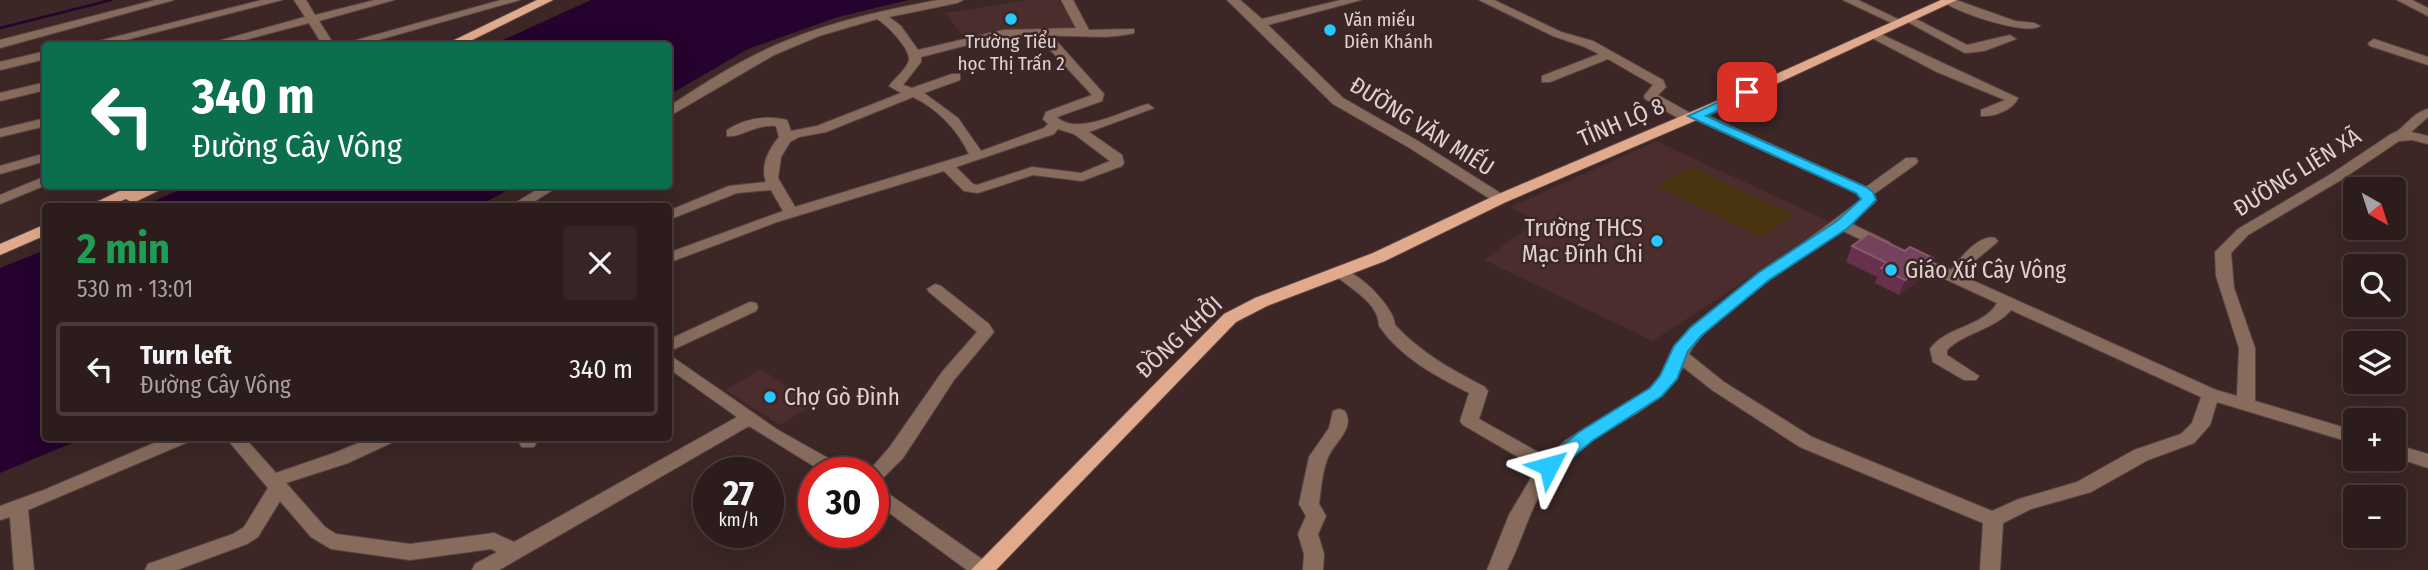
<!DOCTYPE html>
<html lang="en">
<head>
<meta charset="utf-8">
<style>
  :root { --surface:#2d1c1c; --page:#352525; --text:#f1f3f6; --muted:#a7a1a3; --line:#483a3b }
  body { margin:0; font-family:"Fira Sans Condensed",sans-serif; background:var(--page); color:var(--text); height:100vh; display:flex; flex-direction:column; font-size:26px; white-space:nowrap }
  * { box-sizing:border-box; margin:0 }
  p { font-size:23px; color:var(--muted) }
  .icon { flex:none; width:38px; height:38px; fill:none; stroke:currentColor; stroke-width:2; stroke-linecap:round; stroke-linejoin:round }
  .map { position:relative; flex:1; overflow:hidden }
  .panel { position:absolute; left:42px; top:203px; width:630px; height:238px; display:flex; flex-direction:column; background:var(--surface); border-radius:7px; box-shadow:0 7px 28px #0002,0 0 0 2px var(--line) }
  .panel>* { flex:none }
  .banner { position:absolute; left:42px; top:42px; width:630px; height:147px; border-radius:7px; box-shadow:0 7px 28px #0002,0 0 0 2px var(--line); background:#0b6e4f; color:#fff; overflow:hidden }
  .needle { width:46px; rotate:141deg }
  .tools { position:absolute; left:2343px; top:177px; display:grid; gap:14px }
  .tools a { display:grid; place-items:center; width:63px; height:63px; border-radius:7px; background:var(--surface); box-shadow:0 7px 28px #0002,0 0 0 2px var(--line); font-size:35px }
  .speed { position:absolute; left:693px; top:457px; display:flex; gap:14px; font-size:35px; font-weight:700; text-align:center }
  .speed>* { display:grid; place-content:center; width:91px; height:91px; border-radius:50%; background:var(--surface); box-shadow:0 7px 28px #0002,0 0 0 2px var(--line); line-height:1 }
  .speed small { font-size:18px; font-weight:400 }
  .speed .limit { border:10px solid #d22; background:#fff; color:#111 }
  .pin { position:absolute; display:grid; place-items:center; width:60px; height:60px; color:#fff; margin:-30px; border-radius:14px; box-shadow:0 4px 10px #0006 }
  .me { position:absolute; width:77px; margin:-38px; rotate:51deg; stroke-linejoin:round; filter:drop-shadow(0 0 5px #0008) }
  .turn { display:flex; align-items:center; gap:24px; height:147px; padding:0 35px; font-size:32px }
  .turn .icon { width:91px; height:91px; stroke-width:2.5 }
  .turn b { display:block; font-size:49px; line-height:60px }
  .round { display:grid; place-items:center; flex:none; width:74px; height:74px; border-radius:7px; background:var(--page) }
  .head { display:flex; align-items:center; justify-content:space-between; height:119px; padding:0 35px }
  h1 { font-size:42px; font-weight:700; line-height:52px; color:#1e9e55 }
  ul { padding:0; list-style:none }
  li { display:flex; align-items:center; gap:21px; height:94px; margin:0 14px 10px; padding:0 21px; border:4px solid var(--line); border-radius:7px }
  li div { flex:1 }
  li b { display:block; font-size:26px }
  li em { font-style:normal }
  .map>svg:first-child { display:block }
</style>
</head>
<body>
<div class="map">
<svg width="2428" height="570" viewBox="0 0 2428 570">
  <rect width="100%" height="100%" fill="#3c2626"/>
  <path fill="#4b2d2d" d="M1027,0H1058L1077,26L966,40L945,13Z
    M1656,141L1833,223L1653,341L1484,260L1537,221L1510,207Z
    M761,369L814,404L781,425L725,390Z"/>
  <path fill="#493610" d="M1691,167L1793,215L1761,237L1656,186Z"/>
  <path fill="#26022f" d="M591,0H908L838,17L748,49L669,95L668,46L492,45Z
    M188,186H515L479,206H143Z
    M45,250L46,438H84L0,473V268Z"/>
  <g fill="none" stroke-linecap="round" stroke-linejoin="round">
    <path stroke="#26022f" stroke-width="2.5" d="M0,28L111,0"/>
    <g stroke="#5a4545" stroke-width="2">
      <path id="minor" d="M155,0H174L0,48V40Z
        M262,0H282L102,46H79Z
        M294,0H306L315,15L375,0H394L319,21L335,46H323L309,23L222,46H200L305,17Z
        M501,0H520L357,46H335Z
        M938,0H963L957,3L889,17L901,26L918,50L1003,30L1076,28L1061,0H1073L1089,30L1134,29V33C1106,40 1080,35 1052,36L1104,94L1102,101L1057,117C1076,137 1124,110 1148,104L1154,108L1089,132L1122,155L1124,163L1122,166L1082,181L1033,175L978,193L964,191L944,171L777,222L668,263V253L783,211L771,190L737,193L668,220V211L729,186L766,182C760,166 769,149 779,137L776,126C754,124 741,138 727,136V130C746,118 765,115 787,120L791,131L817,126L901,93L889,86C894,79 909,67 909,59C909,47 887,25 877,19L819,36L774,55L668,117V107C700,86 732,65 767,49C821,24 879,11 938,0ZM1022,35H1040L1043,42L1092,95L1046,112L1043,119L1048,124L1044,128L981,151L958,118L924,93L960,80V74H952L912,88L903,85L921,62V57L983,41ZM913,97C938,109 957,129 969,154L795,207L778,178L781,157L790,142L799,137L826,132ZM1058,129L1074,134L1110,161L1081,173L1032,167L977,185L973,184L956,167L1054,134Z
        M1227,0H1240L1262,19L1341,0H1361L1268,25L1343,98L1418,141L1505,196L1507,199L1505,202H1495L1408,147L1333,104Z
        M1479,0H1494L1561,32L1593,41L1663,80L1666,87L1658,95L1690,113L1700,112L1866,187L1906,158H1916L1918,161L1916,164L1874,194L1876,200L1874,203L1850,223L1889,242L1892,245L1889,248H1879L1841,230C1798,265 1715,307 1689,354L1724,382L1812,437L1992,511L2019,499L2077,482L2134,450L2181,434L2192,423L2201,397L2011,310C1994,330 1965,332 1947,350V355L1979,376L1976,380H1964L1933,362L1930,349C1946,326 1984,327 1997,303L1906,261L1903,258L1906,255H1916L1951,270C1960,258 1979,234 1995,238L1998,241L1995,244L1971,264L1963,276L2216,390L2237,396L2239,348L2216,276L2215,252L2238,229L2331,174L2391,134C2404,131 2409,114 2428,109V117L2411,132L2428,136V144L2412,140L2399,141L2341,180L2248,235L2231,253L2234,288L2255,348V401L2356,431V444L2217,402L2210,425L2194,443L2148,460L2091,492L2031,509L2003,523L2000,570H1980L1983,523L1800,447L1712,390L1683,367C1658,415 1603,424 1565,460C1532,493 1527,531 1507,570H1487L1509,515L1537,468L1463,425L1460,421L1469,393C1436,376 1401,358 1379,326C1379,303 1351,289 1335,275L1332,272L1335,269C1352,264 1395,307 1395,325C1421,353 1452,370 1485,387L1488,391L1479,419L1547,457L1566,440L1648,390L1661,376L1672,350L1693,325L1862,199L1856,193L1694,119L1683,121L1645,99L1644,96L1653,85L1608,59L1550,82H1542V76L1599,54L1585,47L1553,36Z
        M1843,0H1858L1906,23L1900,26L1896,25Z
        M1956,0L2015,21L2034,23L2040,26C2026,36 1956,12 1942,1Z
        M2397,0H2412L2428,8V16Z
        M1910,16L1967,45L2010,35L2016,39L1984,51L1965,53L1906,21L1904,19Z
        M1874,31L2018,98C2013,110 1994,117 1981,116V110L2005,100L1937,72L1870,37V33Z
        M2374,39L2428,57V65L2370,46L2368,43Z
        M46,51V59L0,70V62Z
        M46,82V90L0,101V93Z
        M46,118V126L0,137V129Z
        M46,153V161L0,174V166Z
        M46,176V185L0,204V195Z
        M543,186H559L527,206H510Z
        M935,284L941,286L989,324L994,332L954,380L903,458L876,485L989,564L992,570H967L873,501V472H868L889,448L942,372L977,332L929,292L927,289Z
        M750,302L756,303L758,307L756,311L668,352V340Z
        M668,354L778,430L844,467L846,472H823L749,426L499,570H472L475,564L497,552L491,549L410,560L331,549L311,537L280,501L258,537L247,544L177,570H145L148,564L233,534L244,527L268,488L226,438H245L276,473L334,453L371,438H396L393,442L348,463L286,483L325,527L336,534L410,544L494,533L514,542L737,417L668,368Z
        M1339,409L1345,411C1356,430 1332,443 1327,460C1322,473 1321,490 1319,504L1326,516L1318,534L1324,554L1323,570H1303L1304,554L1298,534L1306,516L1299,504L1309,457L1329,428L1333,411Z
        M166,438H191L188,442L28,510L34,570H14L10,517L0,520V506L44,490Z
        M516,438H534L537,442L534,447H522Z
        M2394,444L2428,454V468L2394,457Z"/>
    </g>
    <g stroke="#5a4545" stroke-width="2">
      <path id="major" d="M537,0H553L460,46H442Z
        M1941,0H1957L1722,109L1506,202L1385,261L1267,306L1236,322L996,570H971L1224,314L1255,298L1373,253L1494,196L1712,103Z
        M130,186H168L133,203L126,199L108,206H88Z
        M46,224V235L0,255V244Z"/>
    </g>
    <use href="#minor" fill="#876c5d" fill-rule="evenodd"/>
    <use href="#major" fill="#e2aa8c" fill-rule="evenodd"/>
  </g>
  <path fill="#67314e" d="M1852,246L1905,251L1933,258L1927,274L1899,295L1875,283L1877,277L1846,262Z"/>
  <path fill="#502538" d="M1933,258L1927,274L1899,295L1905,280Z"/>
  <path fill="#74425c" stroke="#85596e" stroke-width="2" d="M1869,234L1905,251L1910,247L1933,258L1905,280L1881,268L1887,263L1852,246Z"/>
  <path fill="#27c8ff" stroke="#1982a6" stroke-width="2" d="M1747,89L1752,90V95L1706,116L1866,187L1873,192L1876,200L1848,228L1769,280L1702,335L1688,351L1677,379L1662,396L1592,441L1556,471H1542L1540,466L1542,462L1579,432L1650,388L1660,376L1674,346L1690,328L1758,273L1837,221L1861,199L1856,193L1688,116Z"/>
  <g fill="#27c8ff" stroke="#3c2626" stroke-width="2.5">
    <circle cx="1011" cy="19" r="7"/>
    <circle cx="1330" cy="30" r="7"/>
    <circle cx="1657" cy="241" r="7"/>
    <circle cx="1891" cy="270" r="7"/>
    <circle cx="770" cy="397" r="7"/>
  </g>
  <g text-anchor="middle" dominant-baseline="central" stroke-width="5" stroke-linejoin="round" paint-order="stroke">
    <g font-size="19" fill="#e0d1d1" stroke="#3c2626" text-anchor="start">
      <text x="1344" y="19">Văn miếu<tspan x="1344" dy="22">Diên Khánh</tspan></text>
      <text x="1011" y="41" text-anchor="middle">Trường Tiểu<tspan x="1011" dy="22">học Thị Trấn 2</tspan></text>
    </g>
    <g font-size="23" fill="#e0d1d1" stroke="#3c2626">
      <text transform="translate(1621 122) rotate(-23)">TỈNH LỘ 8</text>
      <text transform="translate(1422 126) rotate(32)">ĐƯỜNG VĂN MIẾU</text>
      <text transform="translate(2297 172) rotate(-32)">ĐƯỜNG LIÊN XÃ</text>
      <text transform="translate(1179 337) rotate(-43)">ĐỒNG KHỞI</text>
    </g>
    <g font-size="23" fill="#e0d1d1" stroke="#3c2626" text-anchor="start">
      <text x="1643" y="228" text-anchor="end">Trường THCS<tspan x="1643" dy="26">Mạc Đĩnh Chi</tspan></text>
      <text x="1905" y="270">Giáo Xứ Cây Vông</text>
      <text x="784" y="397">Chợ Gò Đình</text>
    </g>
  </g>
</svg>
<div class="tools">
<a><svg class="needle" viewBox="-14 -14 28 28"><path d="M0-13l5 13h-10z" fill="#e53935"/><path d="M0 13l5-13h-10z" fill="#a7a1a3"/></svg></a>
<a><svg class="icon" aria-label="search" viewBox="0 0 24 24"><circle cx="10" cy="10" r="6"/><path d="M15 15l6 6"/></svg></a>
<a><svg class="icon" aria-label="layers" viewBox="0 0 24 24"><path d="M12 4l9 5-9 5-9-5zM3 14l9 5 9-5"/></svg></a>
<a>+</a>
<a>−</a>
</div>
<div class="speed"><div>27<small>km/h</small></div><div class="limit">30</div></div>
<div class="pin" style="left:1747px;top:92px;background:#d93025"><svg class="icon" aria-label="arrive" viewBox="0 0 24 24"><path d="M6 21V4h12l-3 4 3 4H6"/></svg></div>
<svg class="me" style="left:1549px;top:466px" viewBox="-20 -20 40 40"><path d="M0-17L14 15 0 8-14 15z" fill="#27c8ff" stroke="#fff" stroke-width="4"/></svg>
<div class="banner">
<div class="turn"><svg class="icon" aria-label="left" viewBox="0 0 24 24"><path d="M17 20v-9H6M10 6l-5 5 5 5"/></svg><div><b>340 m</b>Đường Cây Vông</div></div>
</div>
<section class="panel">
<div class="head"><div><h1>2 min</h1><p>530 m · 13:01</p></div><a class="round"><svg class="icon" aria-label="close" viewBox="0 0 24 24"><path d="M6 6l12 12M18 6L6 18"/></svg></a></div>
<ul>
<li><svg class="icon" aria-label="left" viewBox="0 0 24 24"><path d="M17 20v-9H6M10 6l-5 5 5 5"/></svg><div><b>Turn left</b><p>Đường Cây Vông</p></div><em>340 m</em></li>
</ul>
</section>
</div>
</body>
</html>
